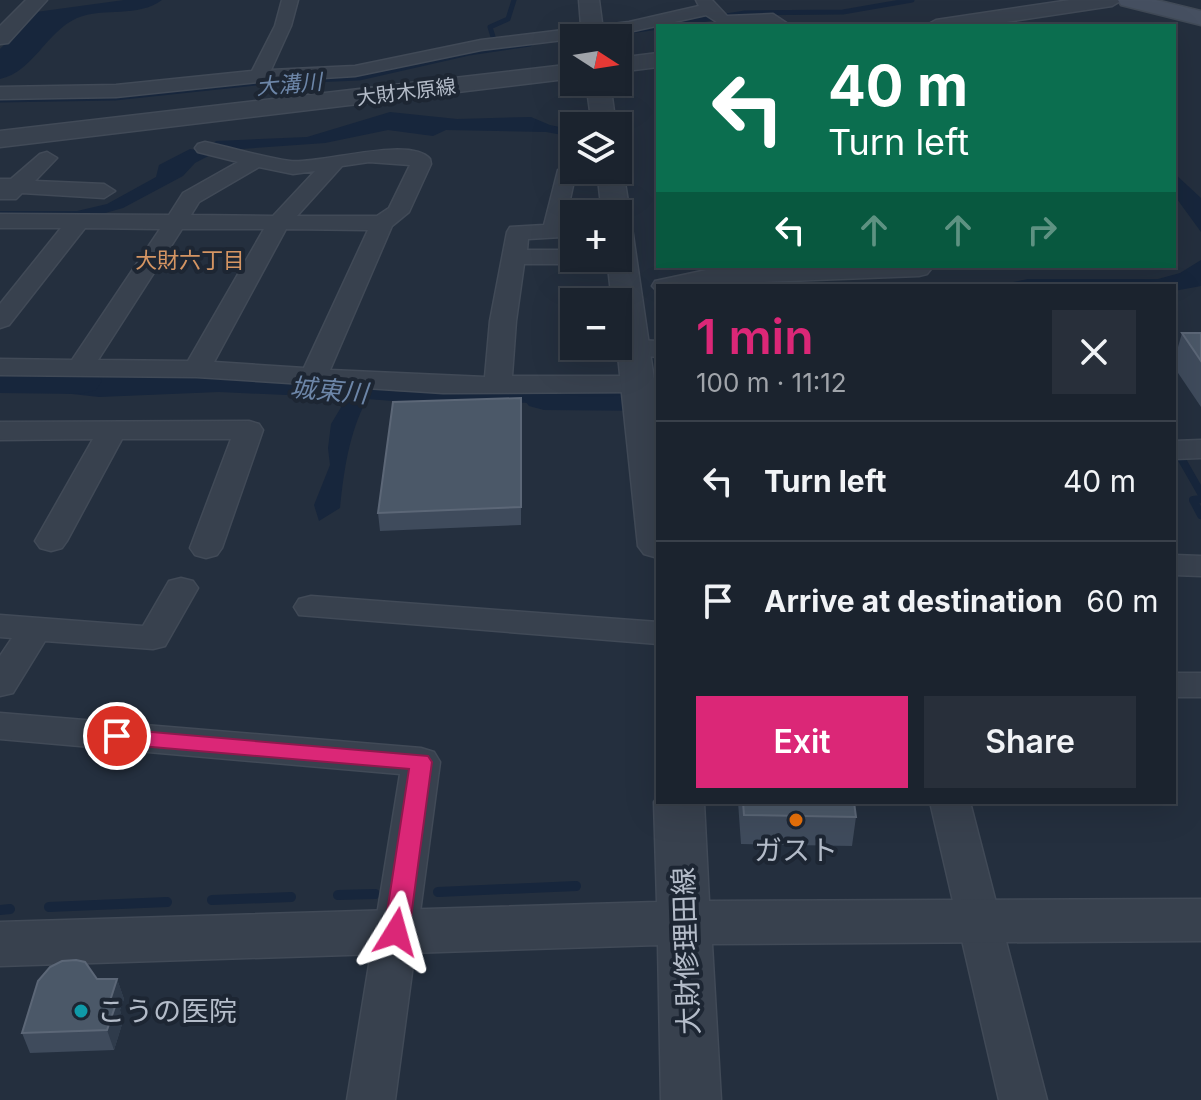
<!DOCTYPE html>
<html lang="en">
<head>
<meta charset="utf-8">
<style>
  :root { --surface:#1b232e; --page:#282f3a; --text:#f1f3f6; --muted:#a0a4aa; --line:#39404a; --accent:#db2777 }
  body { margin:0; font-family:Inter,"Noto Sans JP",sans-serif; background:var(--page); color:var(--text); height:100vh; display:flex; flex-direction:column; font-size:30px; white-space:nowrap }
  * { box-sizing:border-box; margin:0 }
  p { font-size:26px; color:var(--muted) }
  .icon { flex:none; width:44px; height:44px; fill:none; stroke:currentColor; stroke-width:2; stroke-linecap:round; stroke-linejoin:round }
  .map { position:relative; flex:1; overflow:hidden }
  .details { position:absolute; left:656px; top:284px; width:520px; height:520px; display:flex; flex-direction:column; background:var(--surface); border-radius:0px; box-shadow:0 8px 32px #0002,0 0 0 2px var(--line) }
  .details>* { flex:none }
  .hud { position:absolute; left:656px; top:24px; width:520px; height:244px; border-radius:0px; box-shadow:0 8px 32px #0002,0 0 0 2px var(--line); background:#0b6e4f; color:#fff; overflow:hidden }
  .needle { width:52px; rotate:102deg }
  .fabs { position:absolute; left:560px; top:24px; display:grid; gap:16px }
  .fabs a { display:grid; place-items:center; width:72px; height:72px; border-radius:0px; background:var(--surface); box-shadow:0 8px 32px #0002,0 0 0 2px var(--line); font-size:40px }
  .pin { position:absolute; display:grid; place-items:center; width:68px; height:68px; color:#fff; margin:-34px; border:4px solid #fff; border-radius:50%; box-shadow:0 2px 8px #0007 }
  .me { position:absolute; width:88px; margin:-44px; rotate:8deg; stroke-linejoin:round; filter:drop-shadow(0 0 6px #0008) }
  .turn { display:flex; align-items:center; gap:28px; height:168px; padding:0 40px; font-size:36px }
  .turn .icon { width:104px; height:104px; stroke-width:2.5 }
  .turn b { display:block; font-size:56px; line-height:68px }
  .lanes { display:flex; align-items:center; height:76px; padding:0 40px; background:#0003; justify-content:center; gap:40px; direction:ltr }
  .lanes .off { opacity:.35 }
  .round { display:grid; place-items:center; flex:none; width:84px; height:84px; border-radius:0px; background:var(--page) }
  .overview { display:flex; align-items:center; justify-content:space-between; height:136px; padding:0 40px }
  h1 { font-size:48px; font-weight:600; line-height:60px; color:var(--accent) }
  .cta { display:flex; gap:16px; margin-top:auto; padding:16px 40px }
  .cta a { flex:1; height:92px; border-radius:0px; background:var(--accent); color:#fff; font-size:32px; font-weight:600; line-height:92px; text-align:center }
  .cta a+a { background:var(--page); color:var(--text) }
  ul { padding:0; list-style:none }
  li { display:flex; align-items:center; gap:24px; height:120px; padding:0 40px; border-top:2px solid var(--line) }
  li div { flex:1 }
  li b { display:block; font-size:30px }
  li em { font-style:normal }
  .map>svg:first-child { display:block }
</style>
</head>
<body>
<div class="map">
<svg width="1201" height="1100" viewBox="0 0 1201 1100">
  <rect width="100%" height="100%" fill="#242f3e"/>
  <path fill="#17263c" d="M124,0H162C138,18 104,7 77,18C46,32 33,72 0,79V49L36,12Z
    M390,112L457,119L531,117L550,125L574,130V137L546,132L446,130L433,136L388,130L325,143L227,150L211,145L216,141L307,137Z
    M190,149L214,153L195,163L183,176L123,208L91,217L0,216V211H77L107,204L156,177L159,165Z
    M1174,173L1201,198V232L1174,195Z
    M1201,260V286L1174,291V286H994L1028,279H1158L1180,273Z
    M17,373L302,381L402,392L594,391L611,393V406C530,399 449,407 367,399C349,433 344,470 340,508L319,521L314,505L330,465L328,448L331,424L343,404L334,396L306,391L286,395L219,392L99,397L9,387Z"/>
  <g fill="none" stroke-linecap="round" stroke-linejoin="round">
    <path stroke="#17263c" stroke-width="5" d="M663,26L745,13L843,12L912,0
      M623,32L658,27
      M494,40L490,27L508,19L514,0
      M0,100L115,98L265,82L359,78L469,53L530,44"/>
    <path stroke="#17263c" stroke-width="8" d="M1181,458L1201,493
      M1201,499L1193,500L1201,515"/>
    <path stroke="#17263c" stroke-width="10" d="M438,892L576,886
      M338,895L375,894
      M212,900L291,897
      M49,907L167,902
      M0,910L10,909"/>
    <path fill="#17263c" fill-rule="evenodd" d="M0,367L81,368L96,372L102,381L96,390L81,394L0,393Z
      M544,384L658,385V411L544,410L529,406L522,397L529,388Z"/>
    <g stroke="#414a57" stroke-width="3">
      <path id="minor" d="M282,0H298L291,26L271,70L355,66L481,40L629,22L699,6L696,0H712L727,16L773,14L791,26H723L706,15L629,32L481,50L355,76L259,82L116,97L0,99V87L116,85L252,71L275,26Z
        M205,142C233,148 262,157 290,161C318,165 410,135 430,159L431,164L409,212L392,226L330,370L485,377L490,321L507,232L510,227L544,225L558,170H619L622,175L619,180L574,181L562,237L528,239L527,250H574V258H585L574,264H524L516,321L512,376H636L646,378L650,384L646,390L636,392L443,393L197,377L0,375V359L72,360L160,229L85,228L9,325L0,328V304L61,228H0V214L169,215L183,193L238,162L198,152L195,148L198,144ZM369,162L410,165L389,208L377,216H297L342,166ZM259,167L293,174L315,171L273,216L191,215L199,202ZM182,229H264L188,361L98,360ZM286,229L368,230L304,368L214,362Z
        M47,152L57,158L35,181L104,184L115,191L104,198L22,193L16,199H0V179H11L40,154Z
        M794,266H929L931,269L927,274L919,276L658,286V292L652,286L655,281L711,269Z
        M634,340L658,341V357L625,354L621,348L625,342Z
        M249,421L259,424L263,430L222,548L217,555L206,558L195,555L190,548L231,439H122L67,541L62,548L51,551L40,548L35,541L93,439L0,440V422Z
        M1201,440V458L1174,459V441Z
        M1174,555L1201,556V576L1174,575Z
        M181,578L193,581L198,588L165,646L153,649L45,641L13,693L0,696V656L12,638L0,637V615L143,626L169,581Z
        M311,596L658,622V644L299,615L294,607L299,599Z
        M1174,673H1201V697H1174Z
        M0,713L421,748L434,752L440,762L395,1100H347L400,774L0,739Z
        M930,802H970L1047,1100H999Z"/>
    </g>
    <g stroke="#414a57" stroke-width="3">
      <path id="tertiary" d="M26,0H47L8,43L0,44V26Z
        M579,0H599L604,38H582Z
        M1070,0H1122L1112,6L979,26H925L936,20Z
        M658,53V67L618,72V58Z
        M574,64V78L0,147V131Z
        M586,82H610L616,126H592Z
        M618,164L623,170L630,214L623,221L632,228L658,407V558L644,554L638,546L617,346L618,302H612L607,258H618V214H602L597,170H618Z
        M658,796V802H704L709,901L1201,899V941L712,944L721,1100H661L658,945L0,966V922L657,902L654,802Z"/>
    </g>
    <g stroke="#414a57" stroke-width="3">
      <path id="secondary" d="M1118,0H1156L1201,11V25L1121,5Z"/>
    </g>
    <use href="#minor" fill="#38414e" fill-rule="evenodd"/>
    <use href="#tertiary" fill="#38414e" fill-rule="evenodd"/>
    <use href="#secondary" fill="#465061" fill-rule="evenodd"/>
  </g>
  <path fill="#3f4b5c" d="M1182,333H1201V407L1174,367V361Z
    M521,398V525L380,531L378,513Z
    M738,802H854L856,817L852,846L741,844Z
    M97,979H117L124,999L120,1010L123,1021L114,1050L30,1053L22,1033Z"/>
  <path fill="#2f3b4b" d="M521,398L522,416L521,525Z
    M117,979L124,999L120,1010L123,1021L114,1050L107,1030L110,1001Z"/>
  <path fill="#4b5868" stroke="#5c6777" stroke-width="2" d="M1182,333H1201V361Z
    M521,398V507L378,513L393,402Z
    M743,802H854L856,817L744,815Z
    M76,960L85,962L97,979H117L110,1001H117L107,1030L22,1033L38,981L50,967L62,961Z"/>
  <path fill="#db2777" stroke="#8e194d" stroke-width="2" d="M117,729L428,756L432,762L409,932L405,939L396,942L388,939L384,932L409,769L117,744L109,742L106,736L109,731Z"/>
  <circle fill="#e8710a" stroke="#1d2633" stroke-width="3" cx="796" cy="820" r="8"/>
  <circle fill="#0f9aa8" stroke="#1d2633" stroke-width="3" cx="81" cy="1011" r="8"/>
  <g text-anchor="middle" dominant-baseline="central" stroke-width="8" stroke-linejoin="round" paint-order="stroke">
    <g font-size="20" fill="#b4bcc9" stroke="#1d2633">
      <text transform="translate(406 92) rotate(-7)">大財木原線</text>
    </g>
    <g font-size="22" font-style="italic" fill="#6d86a8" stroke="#1d2633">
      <text transform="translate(289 84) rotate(-5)">大溝川</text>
    </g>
    <g font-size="22" fill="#d59563" stroke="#1d2633">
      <text x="190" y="260">大財六丁目</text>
    </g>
    <g font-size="26" font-style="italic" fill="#6d86a8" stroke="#1d2633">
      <text transform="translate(329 390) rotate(5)">城東川</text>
    </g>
    <g font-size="28" fill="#b4bcc9" stroke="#1d2633">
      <text x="796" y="850">ガスト</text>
      <text x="97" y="1011" text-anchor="start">こうの医院</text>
    </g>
    <g font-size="28" fill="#b4bcc9" stroke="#1d2633">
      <text transform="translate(686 951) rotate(-92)">大財修理田線</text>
    </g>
  </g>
</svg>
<div class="fabs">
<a><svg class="needle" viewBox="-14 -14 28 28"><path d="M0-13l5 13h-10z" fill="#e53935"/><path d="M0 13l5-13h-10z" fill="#a0a4aa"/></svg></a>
<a><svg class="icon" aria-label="layers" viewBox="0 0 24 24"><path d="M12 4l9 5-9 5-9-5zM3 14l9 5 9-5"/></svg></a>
<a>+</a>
<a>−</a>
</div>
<div class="pin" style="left:117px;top:736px;background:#d93025"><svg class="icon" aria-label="arrive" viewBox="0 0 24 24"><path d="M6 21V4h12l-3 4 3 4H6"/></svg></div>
<svg class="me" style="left:396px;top:932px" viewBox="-20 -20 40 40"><path d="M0-17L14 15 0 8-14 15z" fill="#db2777" stroke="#fff" stroke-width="4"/></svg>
<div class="hud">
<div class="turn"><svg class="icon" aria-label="left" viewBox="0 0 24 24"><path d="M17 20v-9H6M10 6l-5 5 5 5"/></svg><div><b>40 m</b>Turn left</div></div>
<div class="lanes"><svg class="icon" aria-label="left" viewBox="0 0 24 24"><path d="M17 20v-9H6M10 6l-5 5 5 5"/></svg><svg class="icon off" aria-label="ahead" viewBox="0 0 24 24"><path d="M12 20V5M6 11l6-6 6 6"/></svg><svg class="icon off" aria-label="ahead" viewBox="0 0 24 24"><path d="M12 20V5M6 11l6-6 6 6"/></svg><svg class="icon off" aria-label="right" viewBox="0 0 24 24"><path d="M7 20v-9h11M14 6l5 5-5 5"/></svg></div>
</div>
<section class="details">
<div class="overview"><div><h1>1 min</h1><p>100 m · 11:12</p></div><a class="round"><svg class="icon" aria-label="close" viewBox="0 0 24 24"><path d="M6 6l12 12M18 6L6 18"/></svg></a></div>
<ul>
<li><svg class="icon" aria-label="left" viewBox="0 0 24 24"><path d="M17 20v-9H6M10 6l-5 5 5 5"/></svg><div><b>Turn left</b></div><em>40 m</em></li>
<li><svg class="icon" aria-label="arrive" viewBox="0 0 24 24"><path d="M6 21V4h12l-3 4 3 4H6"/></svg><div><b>Arrive at destination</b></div><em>60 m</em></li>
</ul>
<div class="cta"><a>Exit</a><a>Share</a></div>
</section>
</div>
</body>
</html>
